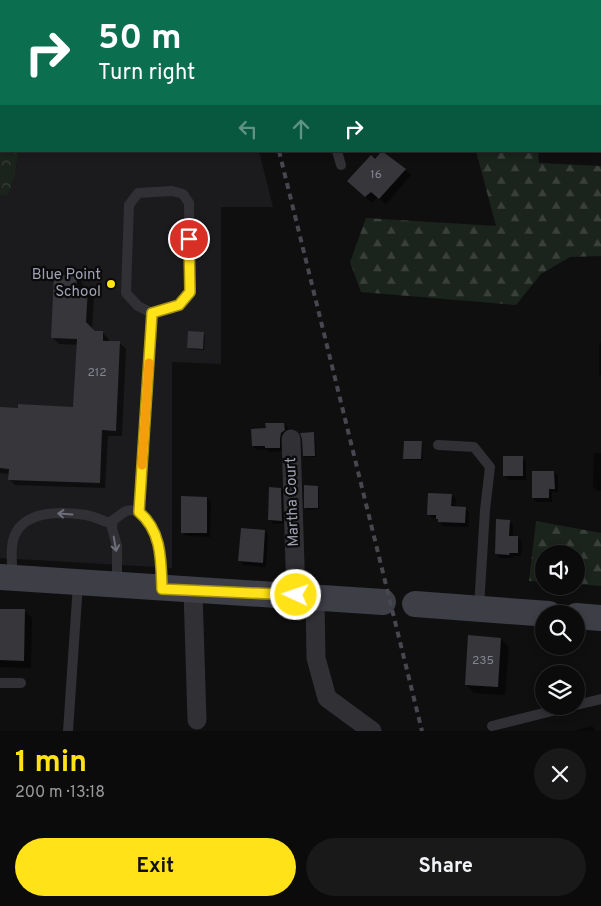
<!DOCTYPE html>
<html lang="en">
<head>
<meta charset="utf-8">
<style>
  :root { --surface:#0b0b0c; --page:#19191a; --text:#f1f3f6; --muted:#9a9b9d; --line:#2b2b2d; --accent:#ffe218 }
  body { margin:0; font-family:Overpass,sans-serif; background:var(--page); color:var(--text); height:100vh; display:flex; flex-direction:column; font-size:19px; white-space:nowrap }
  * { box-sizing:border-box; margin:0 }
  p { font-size:16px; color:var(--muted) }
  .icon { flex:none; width:28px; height:28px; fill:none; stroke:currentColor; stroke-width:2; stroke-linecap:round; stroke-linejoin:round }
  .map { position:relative; height:731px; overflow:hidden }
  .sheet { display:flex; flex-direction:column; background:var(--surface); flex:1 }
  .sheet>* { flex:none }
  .hud { position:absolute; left:0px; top:0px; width:601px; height:152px; box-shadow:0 2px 8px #0003,0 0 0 1px var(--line); background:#0b6e4f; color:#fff; overflow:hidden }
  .controls { position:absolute; left:535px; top:545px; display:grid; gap:10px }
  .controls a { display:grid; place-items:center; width:50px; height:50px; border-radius:50%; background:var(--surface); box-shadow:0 2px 8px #0003,0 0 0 1px var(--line); font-size:25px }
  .pin { position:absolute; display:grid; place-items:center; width:42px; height:42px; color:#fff; margin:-21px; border:2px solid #fff; border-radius:50%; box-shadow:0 1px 5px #0007 }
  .me { position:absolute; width:55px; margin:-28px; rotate:273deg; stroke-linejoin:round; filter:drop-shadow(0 0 4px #0008) }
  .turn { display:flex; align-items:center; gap:18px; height:105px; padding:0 15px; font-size:22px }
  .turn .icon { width:65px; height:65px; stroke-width:2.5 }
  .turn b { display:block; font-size:35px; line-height:42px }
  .lanes { display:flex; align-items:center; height:48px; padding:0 15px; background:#0003; justify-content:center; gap:25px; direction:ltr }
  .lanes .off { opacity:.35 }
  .round { display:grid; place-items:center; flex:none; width:52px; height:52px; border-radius:26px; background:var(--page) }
  .headline { display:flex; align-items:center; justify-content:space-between; height:85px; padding:0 15px }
  h1 { font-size:30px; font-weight:700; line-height:38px; color:var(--accent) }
  .primary-button { display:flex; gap:10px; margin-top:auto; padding:10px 15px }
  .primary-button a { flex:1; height:58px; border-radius:30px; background:var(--accent); color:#111; font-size:20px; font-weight:700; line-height:58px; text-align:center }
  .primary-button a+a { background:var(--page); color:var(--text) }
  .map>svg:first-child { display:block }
</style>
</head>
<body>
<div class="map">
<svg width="601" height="731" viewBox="0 0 601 731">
  <defs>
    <pattern id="forest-firs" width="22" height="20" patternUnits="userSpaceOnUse" patternTransform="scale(1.25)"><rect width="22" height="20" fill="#1b231d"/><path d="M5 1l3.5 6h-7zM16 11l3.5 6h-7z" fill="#39403b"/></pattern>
    <pattern id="park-crowns" width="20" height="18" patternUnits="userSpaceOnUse" patternTransform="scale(1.25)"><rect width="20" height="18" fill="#1b231d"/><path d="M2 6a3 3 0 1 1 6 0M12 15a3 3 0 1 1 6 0" fill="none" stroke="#39403b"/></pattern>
  </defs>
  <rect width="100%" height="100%" fill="#0f0f10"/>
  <path fill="#1b1b1d" d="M44,0H220L221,1H44Z
    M19,151H259L273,207H221V364L172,362V568L0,558V195H8L15,174Z"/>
  <path fill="url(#forest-firs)" d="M476,151H538L539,163L601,166V256L570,257L541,274L516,305L361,292L350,262L366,218L496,226Z
    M536,521L601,533V586L576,584V554H544V582L529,581Z"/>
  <path fill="url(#park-crowns)" d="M0,0H44L1,1V151H19L15,174L8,196L0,195Z"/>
  <path fill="#0007" d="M383,152L411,175L386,204L377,197L372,203L355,187Z
    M76,277L83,283L82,289H88L94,295L92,330L95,332L103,333L109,339V342L120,343L126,349L122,436H108L105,488L15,485L9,479L10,474L0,473V409H74L78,345L59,344L52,337Z
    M203,333L205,335L204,350L190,349L188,347Z
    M599,343H601V376L599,374Z
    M284,424L288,428V434L283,451L270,452L267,449L257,450L253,446Z
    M314,434L315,435L316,457H306L304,456Z
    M421,443L423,444L422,460H406L404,458Z
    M594,453H601V491H597L593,487Z
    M522,458L526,462V480H509L505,476Z
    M554,472L558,476V492H552V502H537L533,498Z
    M317,487L319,488V509L307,510L306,508Z
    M281,489L285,493L286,524H273L269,520Z
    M452,495L456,499L455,508H465L469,512L468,527L443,526L437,519L432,518L428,514Z
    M207,498L211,502L210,537L186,536L182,532Z
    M509,521L513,525V537L518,538L522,542L521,556H513V558H500L496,554Z
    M265,531L268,535L266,567L244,565L240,561Z
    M0,610L24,611L32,618L31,668L0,667Z
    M501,639L509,647L505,695L474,693L466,685Z
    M592,726L596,731H574Z"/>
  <path fill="#36363b" d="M382,151L406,169L379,199L371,192L365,197L347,181L371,155L375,159Z
    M54,274L77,276L76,287L88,288L86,322L95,331H103V341H120L116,431L102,430L100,483L8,480L9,469L0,468V407L18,408V404L73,407L77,339L51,338Z
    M188,331L204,332L203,349L187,348Z
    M265,423H284L285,430L281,433L280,439V448H265V446H252L251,429L266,428Z
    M314,432L315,456H303L302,439L300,433Z
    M404,441H422L421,459H403Z
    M503,456H523V476H503Z
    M532,471H554L555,489H549V498H532Z
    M304,485L318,486V508H304Z
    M269,487L281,488L282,521L268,520Z
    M428,493L452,494L451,506L466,507L465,523L438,522V519H436V515H427Z
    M181,496L207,497V533H181Z
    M496,519L510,520L509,536H518V553H509L510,555L495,554Z
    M241,528L265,530L263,563L238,561Z
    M0,609H25L24,661L0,660Z
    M468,635L501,638L498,687L465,685Z"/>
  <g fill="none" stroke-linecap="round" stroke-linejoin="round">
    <path stroke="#303035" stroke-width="10" d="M301,0L302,1
      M600,17H601
      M600,76H601
      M600,147H601
      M337,151L341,165
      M438,445L474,447L490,467L485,510L479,607
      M139,512L152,313L179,305L190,292L189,203L183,194L172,191L138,193L129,205L126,293L138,306L152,313
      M13,577C12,563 9,543 17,531C30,510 65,512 86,515C95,517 104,521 112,524
      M117,584V546L112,528L113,520C117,518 122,513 126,511C144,506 155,530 159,544C162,558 161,574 162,588
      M0,683H21
      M576,705L601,699
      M492,726L572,706
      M68,731L78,584"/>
    <path stroke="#303035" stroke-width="19" d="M291,439L296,595
      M193,591L197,720
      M315,597L316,658L327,698L372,731"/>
    <path stroke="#3d3e46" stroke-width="26" d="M0,577L383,602
      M415,604L549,614
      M576,616L601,618"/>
    <path stroke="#46474f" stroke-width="4" stroke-dasharray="6 5" stroke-linecap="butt" d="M241,0L242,1
      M279,151L422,731"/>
  </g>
  <defs><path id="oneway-shaft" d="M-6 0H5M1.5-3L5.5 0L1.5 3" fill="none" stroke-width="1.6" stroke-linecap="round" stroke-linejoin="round" transform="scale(1.25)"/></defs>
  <g stroke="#6d6e7a">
    <use href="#oneway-shaft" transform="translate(65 514) rotate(-176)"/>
    <use href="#oneway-shaft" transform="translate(115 544) rotate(80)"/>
  </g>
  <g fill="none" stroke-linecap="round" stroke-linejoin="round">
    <g stroke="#a69310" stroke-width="12">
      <path id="route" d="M189,239L190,292L179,305L152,313L139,512C162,531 161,561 162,589L296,595"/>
    </g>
    <use href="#route" stroke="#ffe218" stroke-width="9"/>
    <path stroke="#f59e0b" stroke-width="9" d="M142,465L149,363"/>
  </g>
  <circle fill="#ffe218" stroke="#0a0a0b" stroke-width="2" cx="111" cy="284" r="5"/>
  <g text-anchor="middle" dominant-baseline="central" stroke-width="4.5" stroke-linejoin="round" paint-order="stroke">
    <g font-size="12" fill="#858694">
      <text x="376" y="175">16</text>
      <text x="97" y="373">212</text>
      <text x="483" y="661">235</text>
    </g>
    <g font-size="15" fill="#9fa0b2" stroke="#0a0a0b" text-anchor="end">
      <text x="101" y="275">Blue Point<tspan x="101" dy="17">School</tspan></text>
    </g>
    <g font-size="15" fill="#9fa0b2" stroke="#0a0a0b">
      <text transform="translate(293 502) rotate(-92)">Martha Court</text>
    </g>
  </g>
</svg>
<div class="controls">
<a><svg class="icon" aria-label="sound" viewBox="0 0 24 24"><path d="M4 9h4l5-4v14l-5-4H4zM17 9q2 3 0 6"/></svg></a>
<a><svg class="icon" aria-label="search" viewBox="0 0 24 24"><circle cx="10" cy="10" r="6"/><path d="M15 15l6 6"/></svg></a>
<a><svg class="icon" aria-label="layers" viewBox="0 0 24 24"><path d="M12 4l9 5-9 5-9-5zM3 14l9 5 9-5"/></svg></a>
</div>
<div class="pin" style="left:189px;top:239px;background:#d93025"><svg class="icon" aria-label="arrive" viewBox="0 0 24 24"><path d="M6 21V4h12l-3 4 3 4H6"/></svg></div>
<svg class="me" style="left:296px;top:595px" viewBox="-20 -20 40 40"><circle r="17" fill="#ffe218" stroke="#fff" stroke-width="3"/><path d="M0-11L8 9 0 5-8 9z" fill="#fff"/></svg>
<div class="hud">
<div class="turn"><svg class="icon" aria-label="right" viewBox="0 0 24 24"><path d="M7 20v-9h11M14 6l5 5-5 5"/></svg><div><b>50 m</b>Turn right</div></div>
<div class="lanes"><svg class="icon off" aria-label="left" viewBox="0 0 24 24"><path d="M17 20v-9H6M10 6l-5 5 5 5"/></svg><svg class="icon off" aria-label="ahead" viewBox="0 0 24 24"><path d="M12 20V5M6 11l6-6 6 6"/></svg><svg class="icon" aria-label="right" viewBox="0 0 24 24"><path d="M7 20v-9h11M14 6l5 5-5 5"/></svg></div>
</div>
</div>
<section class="sheet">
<div class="headline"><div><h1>1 min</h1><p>200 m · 13:18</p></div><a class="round"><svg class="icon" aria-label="close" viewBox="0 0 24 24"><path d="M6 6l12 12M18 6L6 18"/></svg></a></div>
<div class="primary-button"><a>Exit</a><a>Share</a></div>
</section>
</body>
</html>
